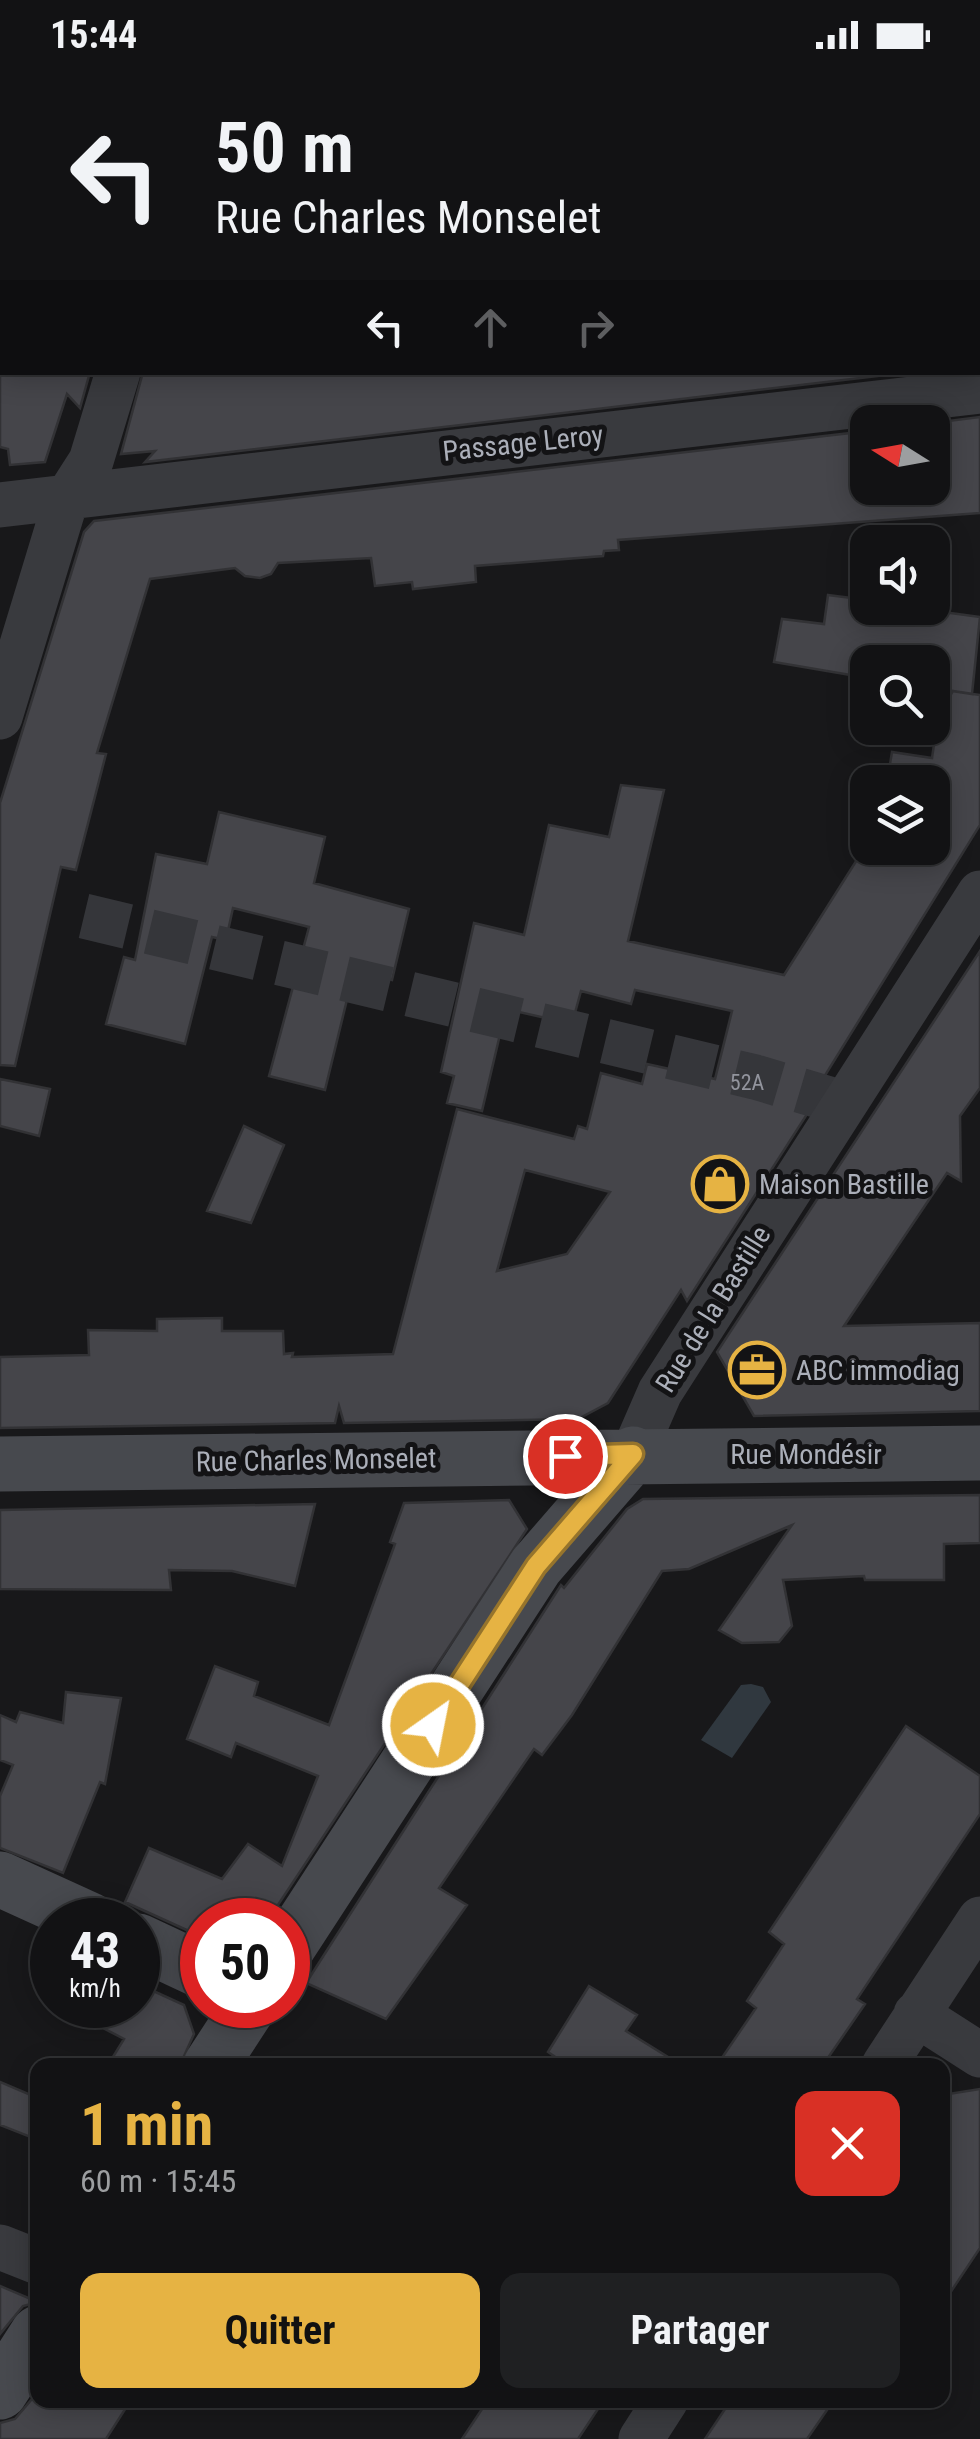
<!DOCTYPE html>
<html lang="fr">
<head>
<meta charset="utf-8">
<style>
  :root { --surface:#121214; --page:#1f2022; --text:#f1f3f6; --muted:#9c9ea0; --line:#313234; --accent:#e6b343 }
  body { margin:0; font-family:"Roboto Condensed",sans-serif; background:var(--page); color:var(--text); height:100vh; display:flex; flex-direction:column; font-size:38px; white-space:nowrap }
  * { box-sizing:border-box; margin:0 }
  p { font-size:32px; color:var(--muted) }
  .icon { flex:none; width:55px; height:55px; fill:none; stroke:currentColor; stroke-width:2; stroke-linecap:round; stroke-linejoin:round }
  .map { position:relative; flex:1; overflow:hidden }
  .drawer { position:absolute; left:30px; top:1988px; width:920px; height:350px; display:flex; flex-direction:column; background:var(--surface); border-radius:20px; box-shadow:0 5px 25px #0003,0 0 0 2px var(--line) }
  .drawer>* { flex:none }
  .top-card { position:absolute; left:0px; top:0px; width:980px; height:305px; box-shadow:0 5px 25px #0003,0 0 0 2px var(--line); background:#121214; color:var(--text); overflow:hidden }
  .needle { width:65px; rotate:281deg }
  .controls { position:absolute; left:850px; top:335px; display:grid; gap:20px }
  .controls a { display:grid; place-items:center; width:100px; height:100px; border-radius:20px; background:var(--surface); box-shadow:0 5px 25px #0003,0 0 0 2px var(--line); font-size:50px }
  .speed { position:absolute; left:30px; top:1828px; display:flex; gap:20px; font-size:50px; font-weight:700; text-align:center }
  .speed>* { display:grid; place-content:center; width:130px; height:130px; border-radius:50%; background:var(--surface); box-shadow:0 5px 25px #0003,0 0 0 2px var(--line); line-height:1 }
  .speed small { font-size:25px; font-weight:400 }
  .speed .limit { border:15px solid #d22; background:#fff; color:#111 }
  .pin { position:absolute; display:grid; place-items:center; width:85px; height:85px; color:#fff; margin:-42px; border:5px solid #fff; border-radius:50%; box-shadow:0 2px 10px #0007 }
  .me { position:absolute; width:110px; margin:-55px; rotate:33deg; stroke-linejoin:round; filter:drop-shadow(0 0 8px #0008) }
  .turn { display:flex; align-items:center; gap:35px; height:210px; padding:0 50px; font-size:45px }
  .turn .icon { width:130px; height:130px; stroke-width:2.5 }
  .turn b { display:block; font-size:70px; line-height:85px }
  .lanes { display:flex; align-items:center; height:95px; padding:0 50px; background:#0003; justify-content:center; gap:50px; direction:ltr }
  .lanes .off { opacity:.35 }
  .round { display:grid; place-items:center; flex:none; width:105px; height:105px; border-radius:20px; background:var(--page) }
  .headline { display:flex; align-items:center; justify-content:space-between; height:170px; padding:0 50px }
  h1 { font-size:60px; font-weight:700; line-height:75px; color:var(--accent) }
  .action { display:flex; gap:20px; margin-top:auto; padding:20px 50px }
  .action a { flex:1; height:115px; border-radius:20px; background:var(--accent); color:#111; font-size:40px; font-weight:700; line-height:115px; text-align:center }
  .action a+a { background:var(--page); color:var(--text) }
  .status { display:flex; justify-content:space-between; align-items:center; height:70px; padding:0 50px; background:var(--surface); direction:ltr }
  .status svg { height:28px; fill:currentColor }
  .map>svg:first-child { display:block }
</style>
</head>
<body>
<div class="status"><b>15:44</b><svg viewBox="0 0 49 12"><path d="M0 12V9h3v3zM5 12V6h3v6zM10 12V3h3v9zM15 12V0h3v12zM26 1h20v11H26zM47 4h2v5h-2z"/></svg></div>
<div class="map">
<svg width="980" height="2369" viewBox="0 0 980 2369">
  <rect width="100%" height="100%" fill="#18181a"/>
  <path fill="#30383f" d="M751,1614L763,1617L771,1632L732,1688L701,1670L741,1615Z"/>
  <path fill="#45454a" stroke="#323235" stroke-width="2.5" fill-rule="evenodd" d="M0,302H90L80,338L67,324L45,392L10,395L8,379L0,377Z
    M143,302H912L145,392L155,381L121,384Z
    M980,347V443L618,470L619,480L604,481L603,486L475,496L476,512L413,519L412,512L375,516L371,488L278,493L271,504L260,508L245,506L235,498L150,509L97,683L106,684L76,800L61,797L15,996L0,995V733L84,462L94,451L868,361V418H932V353Z
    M828,525L868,530V538H914L980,547L972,624L932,618V592H868V608L774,592L782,549L824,554Z
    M953,621L980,625V755L824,1007L829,1010L687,1231L681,1220L608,1333L578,1349L344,1353L339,1336L335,1353L0,1358V1287L89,1285L88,1260L157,1261V1249L222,1248V1261H283L284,1284L293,1283L292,1287L393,1284L457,1039L574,1069L578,1056L587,1059L601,1003L642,1014L647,994L715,1009L732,941L635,920L631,934L581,921L572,954L506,939L482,1041L447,1033L454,1006L441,1002L474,853L524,865L549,755L609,767L621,715L664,720L628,871L784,905L860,785L868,726V778H932V712H887L892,682L932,688L938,647ZM525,1100L610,1122L567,1184L497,1201Z
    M219,742L325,767L314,813L409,839L392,910L354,901L325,1020L269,1006L309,857L233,838L226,870L212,867L185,974L106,954L124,887L135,890L156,784L207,794Z
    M980,881V1018L960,1046L961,1111L947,1103L844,1256L980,1253V1341L754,1346L717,1282Z
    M0,1009L50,1019L39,1066L0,1056Z
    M244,1056L284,1075L251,1153L207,1141Z
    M980,1425V1473L944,1474V1510H865L864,1506L783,1510L792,1556L779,1572L742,1573L719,1560L792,1455L689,1499L662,1501L572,1645L542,1685L534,1679L439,1818L467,1835L386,1949L306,1913L561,1515L564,1518L627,1439L643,1429Z
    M509,1430L527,1459L268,1850H202V1867L125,1832L149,1778L222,1809L248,1774L282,1796L318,1706L236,1673L231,1687L187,1669L215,1596L258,1612L254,1626L329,1655L395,1474L390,1472L404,1433Z
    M315,1434L295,1516L232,1501L169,1500L171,1520L0,1519V1440Z
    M66,1622L121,1628L105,1714L100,1712L63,1803L0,1778V1726L13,1695L0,1690V1645L16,1652L20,1642L63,1653Z
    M906,1656L980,1706V1744L857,1929L865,1934L823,1995H717L756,1938L747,1931L784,1874L769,1862Z
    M138,1914L184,1935L194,1964L180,1995H108L124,1969L59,1935H138Z
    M589,1916L637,1945L626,1961L681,1995H567L548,1982Z
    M0,2012L38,2028V2070L0,2055Z
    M980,2019V2178L942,2235V2025Z
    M0,2216L38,2232L23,2236L0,2264Z
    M38,2322V2330H131L106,2369H0V2353L15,2349Z
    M488,2330H604L578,2369H462Z
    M731,2330H834L807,2369H705Z"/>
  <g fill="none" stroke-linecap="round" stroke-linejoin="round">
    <path stroke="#35363a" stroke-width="45" stroke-dasharray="45 22" stroke-linecap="butt" d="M84,846L755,1007L843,1033"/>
    <path stroke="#393a3e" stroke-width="45" d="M449,2L457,0
      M0,85H2
      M0,435L980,321
      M0,647L66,430L91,391L118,302
      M633,1384L660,1322L980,823
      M916,1944L980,1985
      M884,1995L980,1849
      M0,2177L38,2192
      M641,2369L666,2330"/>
    <path stroke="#47494e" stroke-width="55" d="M0,1394L980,1383
      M0,1809L90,1850
      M138,1871L202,1901
      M288,1877L536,1496L633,1384
      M211,1995L250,1935
      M0,2322L38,2263"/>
  </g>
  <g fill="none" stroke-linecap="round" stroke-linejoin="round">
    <g stroke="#96742c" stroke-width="25">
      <path id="route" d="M433,1655L536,1496L633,1384L565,1386"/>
    </g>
    <use href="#route" stroke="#e6b343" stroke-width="18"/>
  </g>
  <defs>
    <g id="shop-ring" transform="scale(2.875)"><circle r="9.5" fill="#131315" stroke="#e6b343" stroke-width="1.5"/><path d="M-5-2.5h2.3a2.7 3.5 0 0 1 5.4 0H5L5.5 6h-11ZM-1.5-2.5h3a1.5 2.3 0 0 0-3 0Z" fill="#e6b343"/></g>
    <g id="office-ring" transform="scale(2.875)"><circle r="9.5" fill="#131315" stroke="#e6b343" stroke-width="1.5"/><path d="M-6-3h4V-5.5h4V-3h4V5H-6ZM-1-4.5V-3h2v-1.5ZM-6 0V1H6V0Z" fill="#e6b343"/></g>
  </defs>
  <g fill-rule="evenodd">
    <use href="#shop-ring" x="720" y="1114"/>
    <use href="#office-ring" x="757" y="1300"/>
  </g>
  <g text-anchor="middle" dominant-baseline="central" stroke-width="10" stroke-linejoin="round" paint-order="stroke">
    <g font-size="22" fill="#92949d">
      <text x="747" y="1012">52A</text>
    </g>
    <g font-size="28" fill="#abafb9" stroke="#131315">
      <text transform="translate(523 373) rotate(-6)">Passage Leroy</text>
      <text transform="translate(713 1239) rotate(-58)">Rue de la Bastille</text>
      <text x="806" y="1384">Rue Mondésir</text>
      <text transform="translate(316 1390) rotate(-1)">Rue Charles Monselet</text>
    </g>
    <g font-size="28" fill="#abafb9" stroke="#131315" text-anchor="start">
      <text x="759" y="1114">Maison Bastille</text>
      <text x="796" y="1300">ABC immodiag</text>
    </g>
  </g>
</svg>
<div class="controls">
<a><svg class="needle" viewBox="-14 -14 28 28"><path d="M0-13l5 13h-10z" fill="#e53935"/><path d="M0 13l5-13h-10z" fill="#9c9ea0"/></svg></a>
<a><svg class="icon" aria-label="sound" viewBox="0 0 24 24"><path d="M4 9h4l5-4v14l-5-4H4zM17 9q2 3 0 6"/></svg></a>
<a><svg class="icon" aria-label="search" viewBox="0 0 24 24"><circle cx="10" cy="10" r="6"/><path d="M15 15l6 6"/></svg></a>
<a><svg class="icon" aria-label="layers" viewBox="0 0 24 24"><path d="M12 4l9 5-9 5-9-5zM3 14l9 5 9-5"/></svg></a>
</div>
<div class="speed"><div>43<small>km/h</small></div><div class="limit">50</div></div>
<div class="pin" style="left:565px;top:1386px;background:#d93025"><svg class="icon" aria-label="arrive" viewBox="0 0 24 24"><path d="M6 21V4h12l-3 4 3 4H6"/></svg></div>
<svg class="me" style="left:433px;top:1655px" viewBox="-20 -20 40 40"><circle r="17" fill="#e6b343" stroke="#fff" stroke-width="3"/><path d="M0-11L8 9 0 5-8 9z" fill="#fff"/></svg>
<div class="top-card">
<div class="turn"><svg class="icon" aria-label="left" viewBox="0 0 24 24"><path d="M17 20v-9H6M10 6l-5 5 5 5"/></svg><div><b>50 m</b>Rue Charles Monselet</div></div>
<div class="lanes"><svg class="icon" aria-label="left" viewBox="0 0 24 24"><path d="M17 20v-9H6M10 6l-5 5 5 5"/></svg><svg class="icon off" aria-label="ahead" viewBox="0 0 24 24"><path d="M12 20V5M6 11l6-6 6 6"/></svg><svg class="icon off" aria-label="right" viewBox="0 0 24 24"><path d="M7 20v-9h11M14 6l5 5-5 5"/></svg></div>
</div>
<section class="drawer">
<div class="headline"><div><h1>1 min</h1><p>60 m · 15:45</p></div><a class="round" style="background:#d93025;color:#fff"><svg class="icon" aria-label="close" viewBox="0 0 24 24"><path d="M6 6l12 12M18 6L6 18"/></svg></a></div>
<div class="action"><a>Quitter</a><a>Partager</a></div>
</section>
</div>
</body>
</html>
